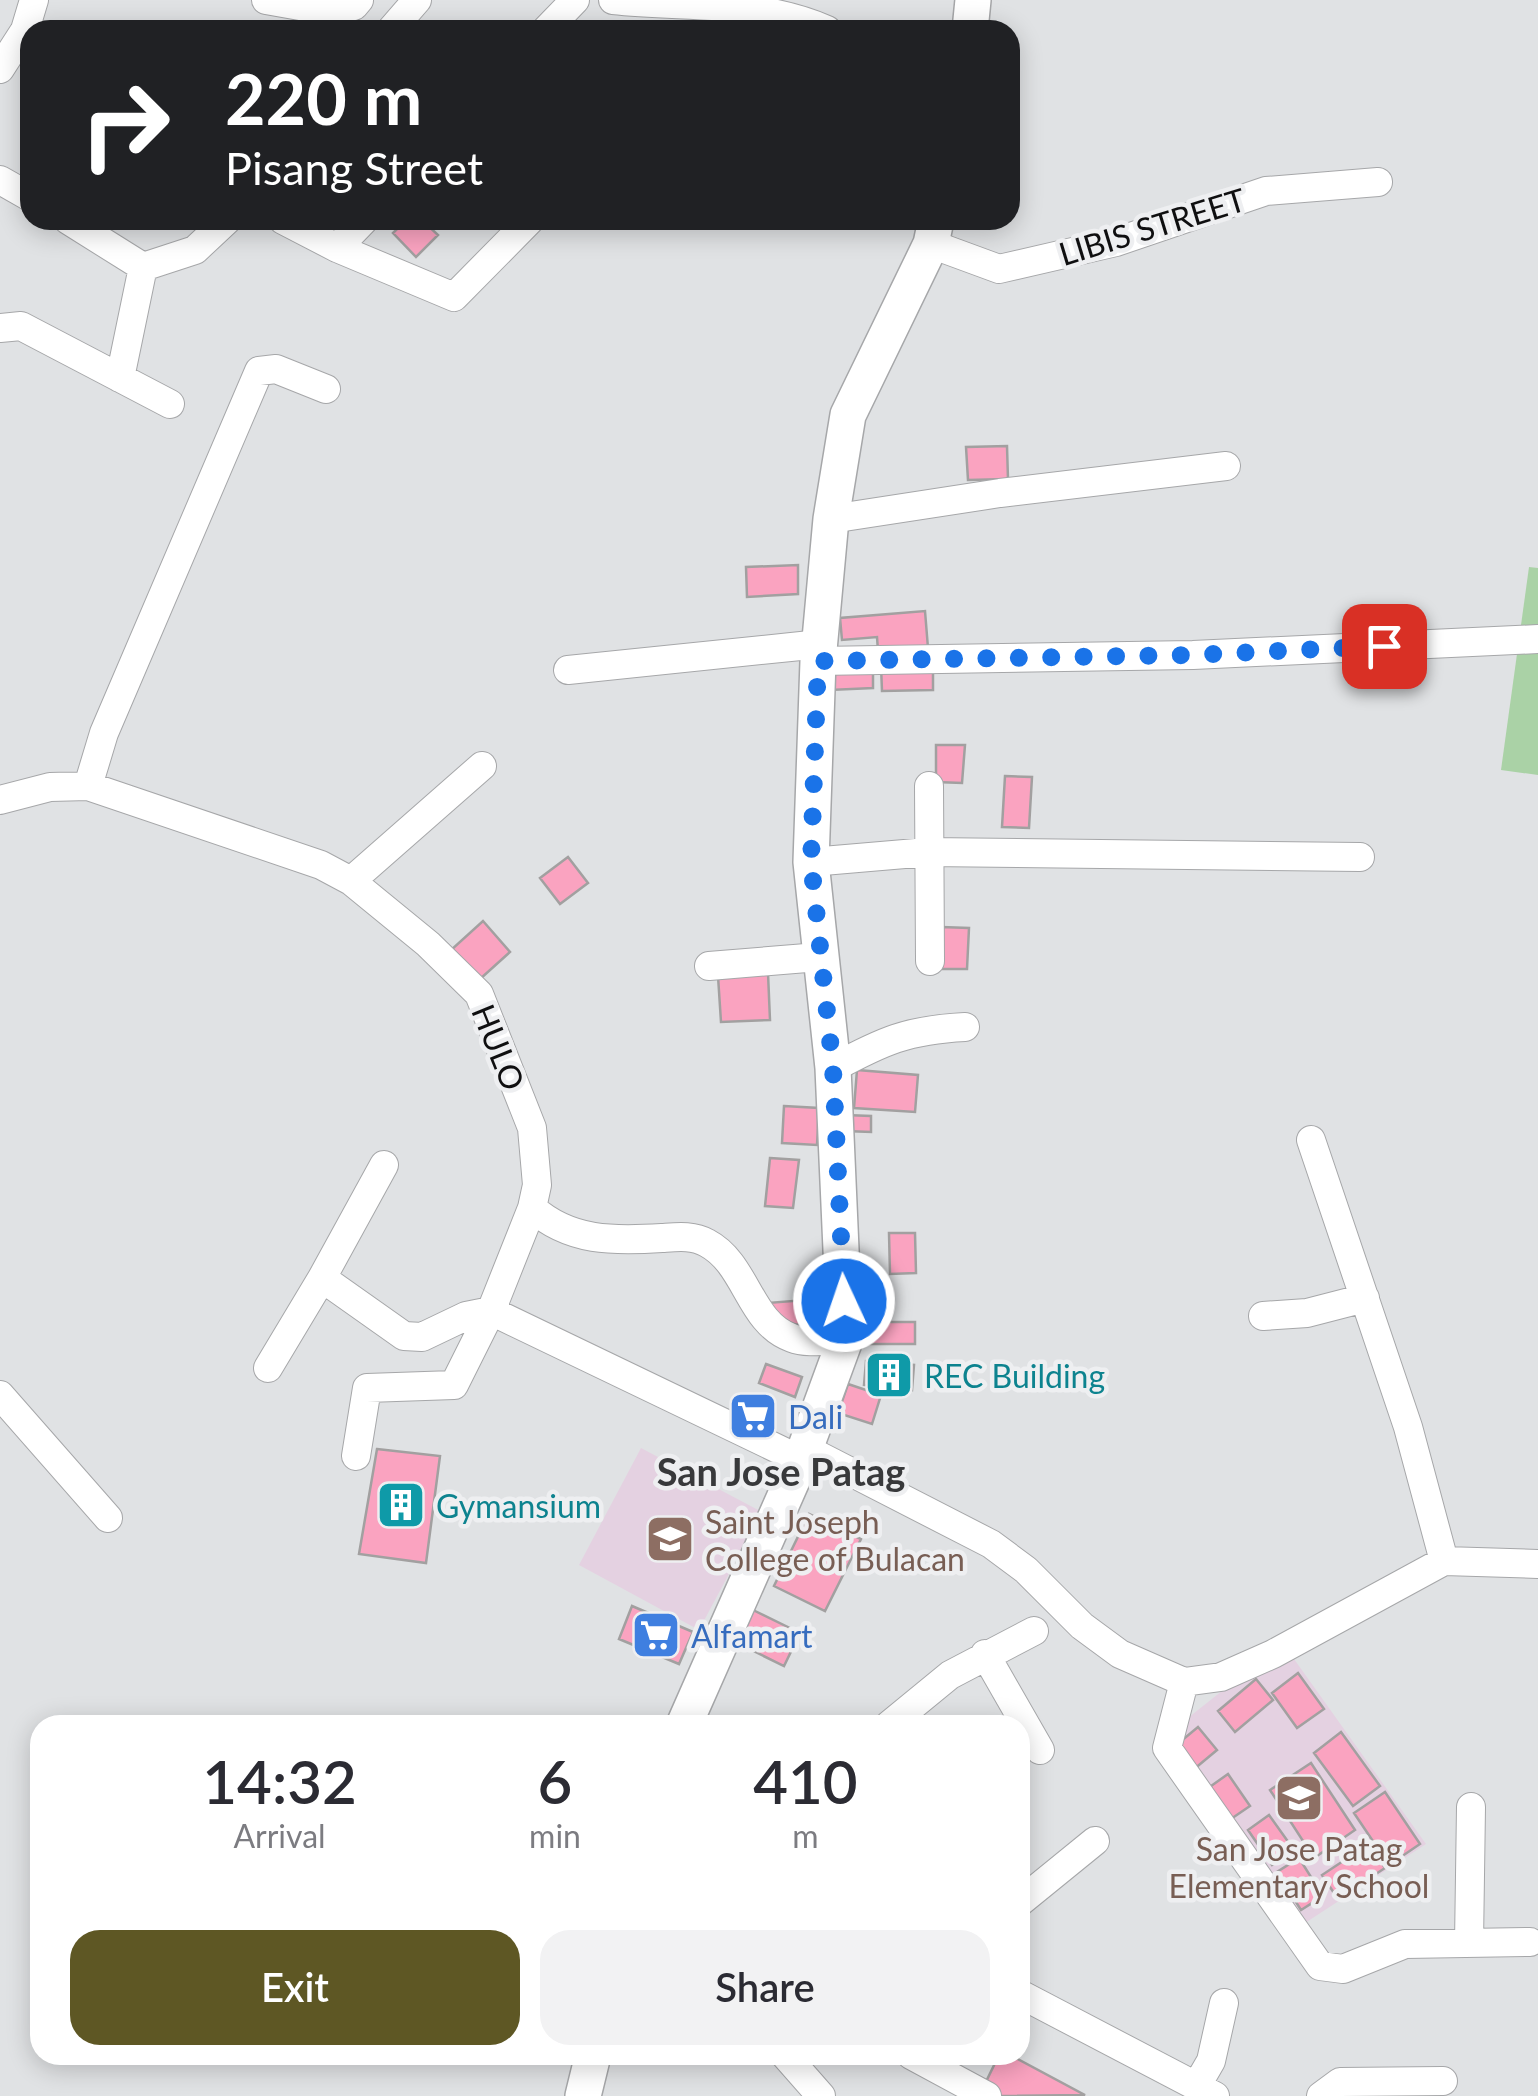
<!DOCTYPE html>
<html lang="en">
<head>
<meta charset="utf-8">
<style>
  :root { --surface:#fff; --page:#f2f2f3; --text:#2b2b33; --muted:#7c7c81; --accent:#5e5724 }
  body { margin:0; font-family:Lato,sans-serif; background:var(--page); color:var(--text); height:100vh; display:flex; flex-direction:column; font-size:38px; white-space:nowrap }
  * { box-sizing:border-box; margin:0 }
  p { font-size:32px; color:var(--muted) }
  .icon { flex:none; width:55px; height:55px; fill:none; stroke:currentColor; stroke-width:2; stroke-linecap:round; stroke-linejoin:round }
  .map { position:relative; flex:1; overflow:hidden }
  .sheet { position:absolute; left:30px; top:1715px; width:1000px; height:350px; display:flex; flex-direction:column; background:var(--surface); border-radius:30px; box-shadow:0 5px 25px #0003 }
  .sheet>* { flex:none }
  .guide { position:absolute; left:20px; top:20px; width:1000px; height:210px; border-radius:30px; box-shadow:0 5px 25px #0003; background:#202124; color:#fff; overflow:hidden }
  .pin { position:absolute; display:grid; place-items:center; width:85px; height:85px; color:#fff; margin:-42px; border-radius:20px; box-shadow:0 5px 15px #0006 }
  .me { position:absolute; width:110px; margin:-55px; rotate:357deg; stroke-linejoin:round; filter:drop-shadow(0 0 8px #0008) }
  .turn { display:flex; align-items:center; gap:35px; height:210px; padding:0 40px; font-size:45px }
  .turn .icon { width:130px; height:130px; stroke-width:2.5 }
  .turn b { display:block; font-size:70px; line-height:85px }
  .eta { display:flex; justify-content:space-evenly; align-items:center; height:170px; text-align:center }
  .eta b { font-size:60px; font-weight:600; line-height:70px }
  .button { display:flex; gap:20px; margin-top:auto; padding:20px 40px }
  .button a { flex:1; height:115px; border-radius:30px; background:var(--accent); color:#fff; font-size:40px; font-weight:600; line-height:115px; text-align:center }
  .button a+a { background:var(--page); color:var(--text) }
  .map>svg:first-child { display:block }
</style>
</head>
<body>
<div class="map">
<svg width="1538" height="2096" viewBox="0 0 1538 2096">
  <rect width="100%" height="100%" fill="#e0e2e4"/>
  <path fill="#e4d1e1" d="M641,1448L762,1512L699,1630L579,1565Z
    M1294,1659L1426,1844L1302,1925L1170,1751L1174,1729L1227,1687Z"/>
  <path fill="#aad2a6" d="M1529,567L1538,568V775L1501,770Z"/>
  <path fill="#faa3c0" stroke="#a2a0a0" stroke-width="2.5" d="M406,220H422L438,235L416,257L393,233Z
    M1007,446L1008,479L968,480L966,447Z
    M798,565V594L747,597L746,567Z
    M925,611L928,648L878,651L877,637L842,640L840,618Z
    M881,666L933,667V690L882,691Z
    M873,668V688L830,690V669Z
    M936,745H965L962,783L936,782Z
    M1005,776L1032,777L1029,828L1002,827Z
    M568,857L588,883L560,904L540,878Z
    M483,921L510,952L479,980L451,950Z
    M941,927L969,928L967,969H939Z
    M768,973L770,1020L721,1022L718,976Z
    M857,1070L918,1075L915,1112L854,1108Z
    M784,1106L819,1108L817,1145L782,1143Z
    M845,1115L871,1116V1132L845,1131Z
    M770,1158L799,1160L793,1208L765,1206Z
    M889,1233H915L916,1273L890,1274Z
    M830,1298L829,1324L779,1325L767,1303Z
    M861,1322H915V1344H861Z
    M866,1361L914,1365L912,1390L864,1385Z
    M766,1364L802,1377L795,1397L759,1383Z
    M848,1384L881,1395L872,1424L838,1413Z
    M377,1449L440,1456L426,1563L359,1554Z
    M809,1514L861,1539L825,1611L774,1586Z
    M632,1606L693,1632L679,1664L619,1639Z
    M753,1610L800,1633L784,1666L737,1643Z
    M1298,1673L1324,1709L1297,1728L1272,1693Z
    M1256,1679L1273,1700L1235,1732L1218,1711Z
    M1198,1727L1217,1750L1193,1770L1174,1747Z
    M1341,1732L1380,1786L1353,1806L1314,1753Z
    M1311,1763L1355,1830L1314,1858L1270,1790Z
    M1228,1774L1250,1806L1225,1823L1204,1791Z
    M1385,1792L1420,1844L1389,1865L1354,1813Z
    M1269,1815L1294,1850L1272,1865L1248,1830Z
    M1369,1844L1385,1868L1338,1899L1322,1875Z
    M1299,1858L1323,1896L1301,1910L1277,1872Z
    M999,2055H1010L1085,2095L994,2096L982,2090Z"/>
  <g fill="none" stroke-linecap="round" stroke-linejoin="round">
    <g stroke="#a6a7a9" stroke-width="30">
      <path id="minor" d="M266,0L328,11L354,6L359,0
        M613,0C687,8 760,0 827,30
        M391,30L417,0
        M546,30L575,0
        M717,30L746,0
        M0,69L25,30L34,0
        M0,180L30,197
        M68,220L143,267
        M283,220L337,248L454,297L530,220
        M931,244L999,269L1116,242L1266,191L1378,182
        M337,248L364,220
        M0,328L21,326L170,404
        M120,378L143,267L195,250L227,220
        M831,519L1000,493L1226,466
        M818,661L1193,655L1538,639
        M568,670L820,644
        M88,786L104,733L259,371L276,369L326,389
        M929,786L930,961
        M0,800L50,787L88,786L321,865L351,881L428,944L479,994L532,1128L537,1185L532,1208C570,1242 614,1241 662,1238C677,1237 693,1235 707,1243C747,1264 749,1323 792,1338C807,1344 829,1340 845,1340
        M811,862L928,852L1360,857
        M351,881L482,766
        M709,966L819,957
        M833,1068C883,1041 907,1030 965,1027
        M384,1165L322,1278L404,1336L422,1337L466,1316L491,1311L532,1208
        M1263,1316L1307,1313L1365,1298
        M268,1368L322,1278
        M0,1395L108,1518
        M806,1449L991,1544L1026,1570L1082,1626L1120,1654L1184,1682L1221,1677L1273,1654L1444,1561L1408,1427L1311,1140
        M356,1456L367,1388L454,1385L491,1311L801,1460
        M1444,1561L1538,1564
        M985,1654L1040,1750
        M1184,1682L1167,1748L1320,1966L1343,1969L1405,1944L1530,1942
        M889,1725L950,1675L1034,1631
        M1020,1902L1095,1841
        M1469,1943L1471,1807
        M1020,1994L1215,2096
        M785,2055L821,2096
        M911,2055L987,2096
        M1196,2087L1211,2061L1224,2003
        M1321,2096L1340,2082L1443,2081"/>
    </g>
    <g stroke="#a6a7a9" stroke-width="38">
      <path id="major" d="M970,30L973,0
        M684,1725L801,1460L845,1340L833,1068L811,862L818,661L831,519L848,415L931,244L936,220
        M583,2096L593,2055"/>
    </g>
    <use href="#minor" stroke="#fff" stroke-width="28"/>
    <use href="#major" stroke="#fff" stroke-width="35"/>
  </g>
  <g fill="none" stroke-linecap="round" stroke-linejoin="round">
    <path stroke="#1a73e8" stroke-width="18" stroke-dasharray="0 32.4" d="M844,1301L833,1068L811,862L818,661L1192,655L1384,646"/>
  </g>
  <defs>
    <g id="building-square" transform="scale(2.5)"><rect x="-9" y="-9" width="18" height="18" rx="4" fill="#0f9aa8" stroke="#eeeff1"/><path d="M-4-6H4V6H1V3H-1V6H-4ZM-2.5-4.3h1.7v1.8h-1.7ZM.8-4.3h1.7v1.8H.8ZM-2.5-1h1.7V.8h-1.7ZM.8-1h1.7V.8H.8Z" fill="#fff"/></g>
    <g id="supermarket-square" transform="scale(2.5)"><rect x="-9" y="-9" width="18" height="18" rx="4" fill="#3f7fe0" stroke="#eeeff1"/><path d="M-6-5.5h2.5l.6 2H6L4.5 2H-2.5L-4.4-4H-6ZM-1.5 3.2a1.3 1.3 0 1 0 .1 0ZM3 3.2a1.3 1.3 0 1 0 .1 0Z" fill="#fff"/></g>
    <g id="university-square" transform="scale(2.5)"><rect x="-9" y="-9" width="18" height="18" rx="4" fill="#8d6e63" stroke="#eeeff1"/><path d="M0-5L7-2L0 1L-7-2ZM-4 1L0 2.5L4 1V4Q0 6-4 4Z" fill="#fff"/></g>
    <g id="school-square" transform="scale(2.5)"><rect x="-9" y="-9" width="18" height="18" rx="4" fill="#8d6e63" stroke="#eeeff1"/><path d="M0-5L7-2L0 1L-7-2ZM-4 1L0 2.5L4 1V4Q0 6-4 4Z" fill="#fff"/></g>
  </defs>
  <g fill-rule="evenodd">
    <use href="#building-square" x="889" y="1375"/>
    <use href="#supermarket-square" x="753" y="1416"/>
    <use href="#building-square" x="401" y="1505"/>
    <use href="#university-square" x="670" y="1539"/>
    <use href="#supermarket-square" x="656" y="1635"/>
    <use href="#school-square" x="1299" y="1798"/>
  </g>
  <g text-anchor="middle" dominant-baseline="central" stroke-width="9" stroke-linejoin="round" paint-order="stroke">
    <g font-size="32" fill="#0f0f10" stroke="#eeeff1">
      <text transform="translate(1152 226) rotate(-17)">LIBIS STREET</text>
      <text transform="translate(499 1047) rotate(68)">HULO</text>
    </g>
    <g font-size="32" fill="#0d838f" stroke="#eeeff1" text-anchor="start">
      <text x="924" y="1375">REC Building</text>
      <text x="436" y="1505">Gymansium</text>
    </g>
    <g font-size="32" fill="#366cbe" stroke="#eeeff1" text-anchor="start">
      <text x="788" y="1416">Dali</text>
      <text x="691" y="1635">Alfamart</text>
    </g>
    <g font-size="32" fill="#785e54" stroke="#eeeff1" text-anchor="start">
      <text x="705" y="1521">Saint Joseph<tspan x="705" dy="37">College of Bulacan</tspan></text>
      <text x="1299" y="1848" text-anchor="middle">San Jose Patag<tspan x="1299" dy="37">Elementary School</tspan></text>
    </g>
    <g font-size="38" font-weight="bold" fill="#38393b" stroke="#eeeff1">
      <text x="781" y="1471">San Jose Patag</text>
    </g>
  </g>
</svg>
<div class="pin" style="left:1384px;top:646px;background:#d93025"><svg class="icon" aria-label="arrive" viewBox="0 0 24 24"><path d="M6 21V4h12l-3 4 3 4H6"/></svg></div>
<svg class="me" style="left:844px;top:1301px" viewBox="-20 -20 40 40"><circle r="17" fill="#1a73e8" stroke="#fff" stroke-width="3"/><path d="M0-11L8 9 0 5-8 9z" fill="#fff"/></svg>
<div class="guide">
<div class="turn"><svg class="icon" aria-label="right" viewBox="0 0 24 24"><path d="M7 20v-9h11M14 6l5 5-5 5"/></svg><div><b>220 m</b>Pisang Street</div></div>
</div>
<section class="sheet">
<div class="eta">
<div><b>14:32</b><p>Arrival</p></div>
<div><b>6</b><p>min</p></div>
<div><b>410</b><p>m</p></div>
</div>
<div class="button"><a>Exit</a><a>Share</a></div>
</section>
</div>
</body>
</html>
